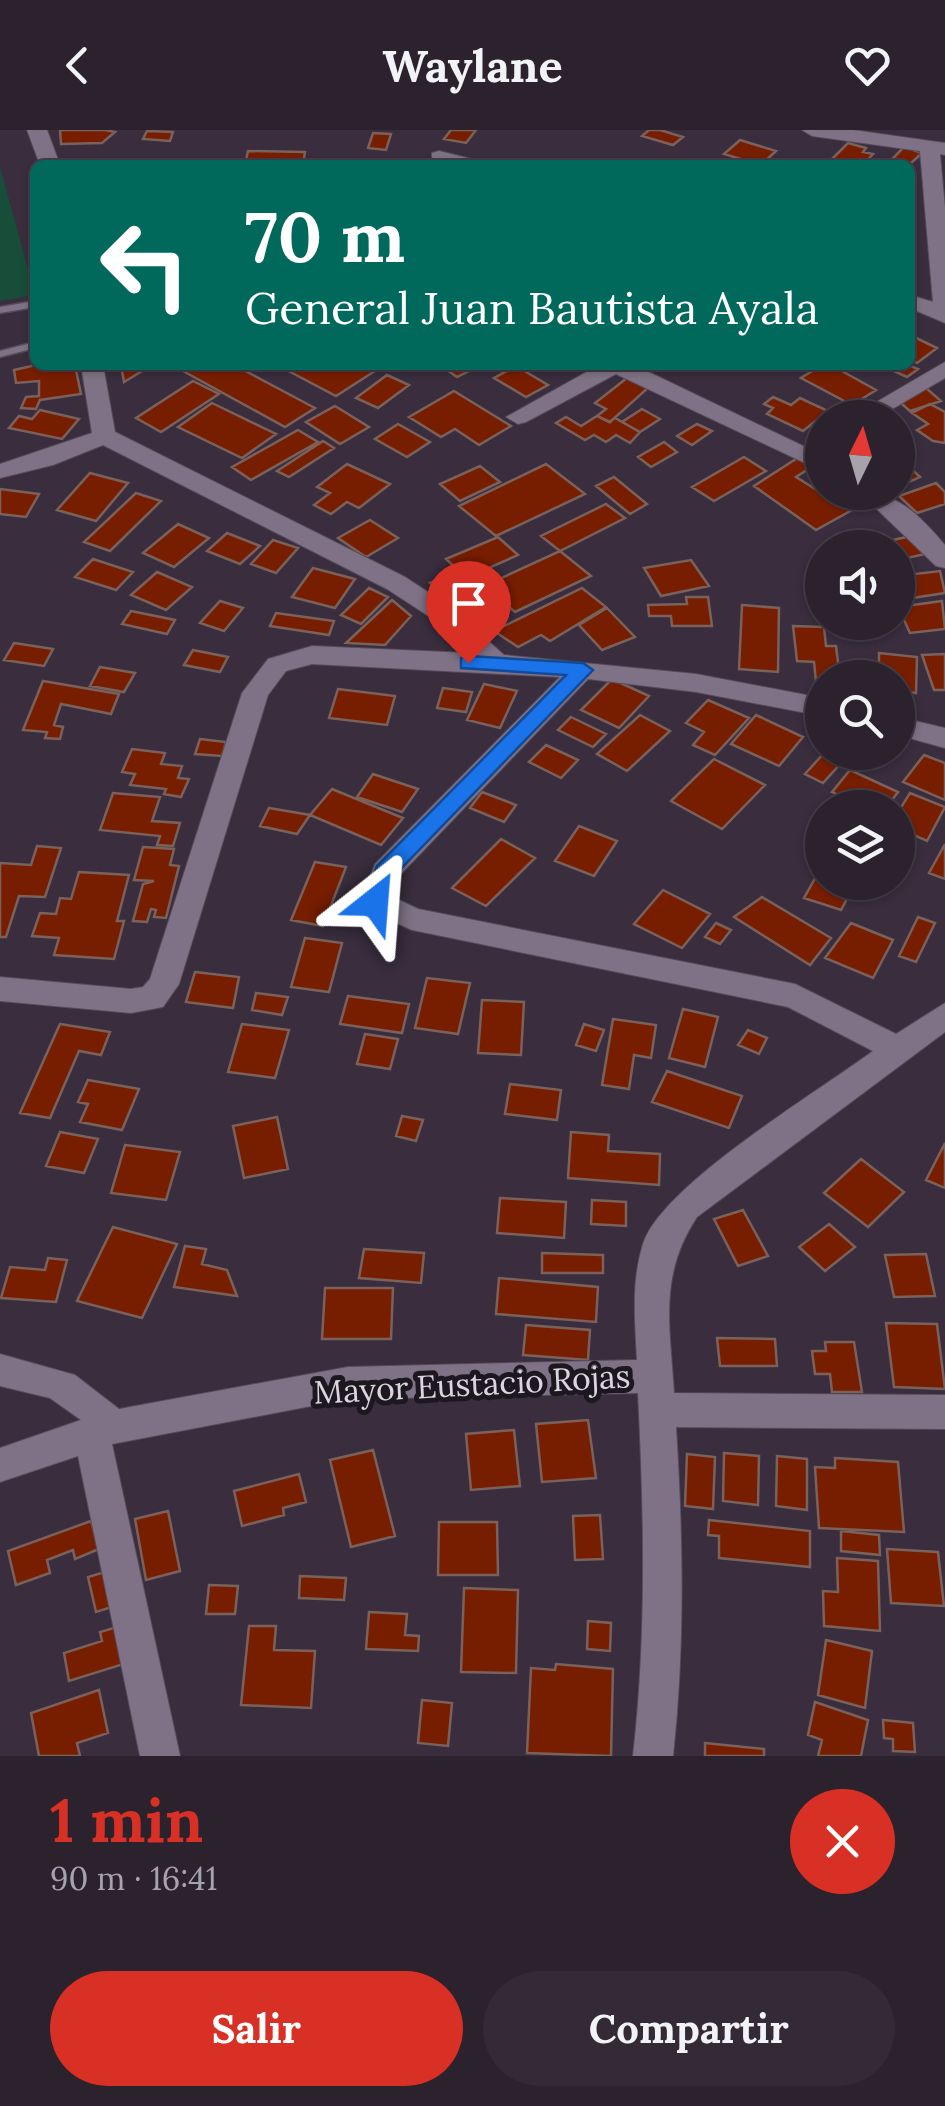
<!DOCTYPE html>
<html lang="es">
<head>
<meta charset="utf-8">
<style>
  :root { --surface:#2b222e; --page:#332a36; --text:#f1f3f6; --muted:#a6a4aa; --line:#473f4a; --accent:#d93025 }
  body { margin:0; font-family:Lora,serif; background:var(--page); color:var(--text); height:100vh; display:flex; flex-direction:column; font-size:38px; white-space:nowrap }
  * { box-sizing:border-box; margin:0 }
  p { font-size:32px; color:var(--muted) }
  .icon { flex:none; width:55px; height:55px; fill:none; stroke:currentColor; stroke-width:2; stroke-linecap:round; stroke-linejoin:round }
  .map { position:relative; height:1626px; overflow:hidden }
  .details { display:flex; flex-direction:column; background:var(--surface); flex:1 }
  .details>* { flex:none }
  .hud { position:absolute; left:30px; top:30px; width:885px; height:210px; border-radius:15px; box-shadow:0 2px 8px #0004,0 0 0 2px var(--line); background:#00695c; color:#fff; overflow:hidden }
  .needle { width:65px; rotate:5deg }
  .buttons { position:absolute; left:805px; top:270px; display:grid; gap:20px }
  .buttons a { display:grid; place-items:center; width:110px; height:110px; border-radius:50%; background:var(--surface); box-shadow:0 2px 8px #0004,0 0 0 2px var(--line); font-size:50px }
  .pin { position:absolute; display:grid; place-items:center; width:85px; height:85px; color:#fff; margin:-102px -42px; border-radius:50% 50% 50% 0; rotate:-45deg; box-shadow:0 0 10px #0007 }
  .pin .icon { rotate:45deg }
  .me { position:absolute; width:110px; margin:-55px; rotate:28deg; stroke-linejoin:round; filter:drop-shadow(0 0 8px #0008) }
  .turn { display:flex; align-items:center; gap:35px; height:210px; padding:0 50px; font-size:45px }
  .turn .icon { width:130px; height:130px; stroke-width:2.5 }
  .turn b { display:block; font-size:70px; line-height:85px }
  .round { display:grid; place-items:center; flex:none; width:105px; height:105px; border-radius:52px; background:var(--page) }
  .overview { display:flex; align-items:center; justify-content:space-between; height:170px; padding:0 50px }
  h1 { font-size:60px; font-weight:700; line-height:75px; color:var(--accent) }
  .primary-button { display:flex; gap:20px; margin-top:auto; padding:20px 50px }
  .primary-button a { flex:1; height:115px; border-radius:60px; background:var(--accent); color:#fff; font-size:40px; font-weight:700; line-height:115px; text-align:center }
  .primary-button a+a { background:var(--page); color:var(--text) }
  header { display:flex; justify-content:space-between; align-items:center; height:130px; padding:0 50px; background:var(--surface); font-size:45px; font-weight:700 }
  .map>svg:first-child { display:block }
</style>
</head>
<body>
<header><svg class="icon" aria-label="back" viewBox="0 0 24 24"><path d="M15 5l-7 7 7 7"/></svg>Waylane<svg class="icon" aria-label="heart" viewBox="0 0 24 24"><path d="M12 20l-8-8c-3-5 5-10 8-4 3-6 11-1 8 4z"/></svg></header>
<div class="map">
<svg width="945" height="1626" viewBox="0 0 945 1626">
  <rect width="100%" height="100%" fill="#392d3e"/>
  <path fill="#184e39" d="M0,37L35,165L0,171Z"/>
  <path fill="#781e00" stroke="#7a615b" stroke-width="2.5" d="M60,0H105L115,2L102,13L61,14Z
    M451,0H476L466,13L444,9Z
    M649,0H660L683,7L673,15L642,6Z
    M147,1L173,2L170,11L143,9Z
    M373,3L391,4L386,20L368,18Z
    M740,10L776,21L761,35L724,24Z
    M848,13L866,18L863,22L873,24L863,35L832,29Z
    M904,17L922,23L911,33L893,28Z
    M248,21L305,22L303,35H245Z
    M910,205L937,218L917,233L910,229Z
    M36,235H75L81,264L40,270L36,279L21,278L26,267L39,266V251L16,253L14,240Z
    M121,235H152L124,252Z
    M172,235H234L315,278L285,297Z
    M277,235H363L375,241L336,266Z
    M440,235H478L479,236L457,247Z
    M822,235H831L876,260L852,275L801,248Z
    M908,235L918,239L907,247L885,237Z
    M516,236L548,255L526,267L494,248Z
    M387,245L409,255L378,278L356,268Z
    M627,248L649,257L610,292L597,286L606,279L595,273Z
    M193,251L219,264L161,302L136,288Z
    M926,258L941,271L910,281L895,268Z
    M454,261L511,296L479,315L455,299L441,307L409,287Z
    M773,267L791,275L800,268L828,281L803,301L767,284L773,278L764,274Z
    M212,273L276,304L242,328L178,297Z
    M930,274L945,282V313L933,311L917,300L928,294L912,283Z
    M335,276L369,297L340,314L306,292Z
    M642,279L660,289L640,302L622,292Z
    M40,280L79,289L62,309L9,298L19,286L32,289Z
    M597,286L609,292L615,288L640,302L630,313L616,305L606,312L594,305L585,310L556,293L566,287L581,296Z
    M398,294L430,312L407,327L375,309Z
    M697,294L712,301L692,315L677,306Z
    M298,300L318,312L251,350L232,337Z
    M323,311L334,318L289,347L277,341Z
    M664,312L677,322L651,337L638,327Z
    M898,326L920,347L898,357Z
    M744,327L766,341L714,371L692,357Z
    M799,327L813,336L796,347L820,362H862L872,369L816,400L754,356Z
    M347,334L390,354L359,378L347,372L331,384L314,375L330,363L317,357Z
    M546,334L585,364L496,406L459,376Z
    M480,336L500,352L460,371L440,354Z
    M90,343L128,353L96,391L57,380Z
    M614,347L647,374L630,384L596,356Z
    M936,353L945,362V374L917,383L899,366Z
    M0,359L39,364L26,387L0,384Z
    M136,363L161,371L110,421L84,412Z
    M606,374L625,388L560,421L541,406Z
    M370,390L398,408L366,427L338,408Z
    M178,394L209,408L174,437L143,423Z
    M227,403L260,416L240,434L207,421Z
    M916,405L930,423L898,430V418L865,416Z
    M498,407L518,425L466,448L446,429Z
    M273,410L298,418L276,443L251,434Z
    M560,421L591,446L515,482L484,456Z
    M93,429L133,442L116,460L75,447Z
    M691,430L709,456L661,466L644,438Z
    M313,438L355,449L335,478L292,467Z
    M940,441L945,463L899,470L898,446Z
    M157,442L192,457L166,480L131,465Z
    M453,443L484,472L461,482L430,453Z
    M369,458L388,467L361,494L341,485Z
    M582,458L606,477L550,511L541,505L518,517L494,501Z
    M686,467H708L712,496H672L671,486H649L648,475L687,474Z
    M392,470L411,486L385,515L346,513Z
    M220,471L243,478L224,501L200,493Z
    M942,471L945,499L910,503L898,477Z
    M484,472L502,485L486,494L469,481Z
    M742,475L779,478L778,542L739,539Z
    M607,478L635,507L602,520L579,495Z
    M131,481L175,490L167,504L122,494Z
    M276,483L334,491L329,505L270,496Z
    M793,496L824,497L826,516H836L840,548L816,552L814,532L797,531Z
    M14,513L53,519L44,536L4,530Z
    M193,520L228,527L220,542L184,535Z
    M879,523L917,527L916,563L898,561V548H879Z
    M945,524V560H934L922,525Z
    M100,537L135,543L124,562L90,556Z
    M612,549L649,566L619,598L581,580Z
    M43,551L119,564L111,584L61,574L54,595L63,597L60,609L45,608L47,602L23,600Z
    M484,554L517,561L500,598L467,590Z
    M443,558L472,562L466,582L437,578Z
    M338,559L395,566L387,595L329,588Z
    M708,570L749,588L715,625L693,615L704,602L686,593Z
    M640,585L670,601L627,641L597,624Z
    M756,585L803,607L779,636L731,614Z
    M571,587L606,604L593,617L558,600Z
    M200,609L226,612L222,626L195,624Z
    M546,615L578,630L561,648L529,632Z
    M132,619L165,623L161,634L182,636L178,648L189,649L181,667L164,664L166,659L130,655L135,644L122,642Z
    M825,622H851L823,653L805,644Z
    M924,625L945,633V670L903,652Z
    M714,629L765,655L722,699L671,671Z
    M850,640L898,662L886,678H867L832,662Z
    M373,644L418,659L402,682L357,667Z
    M332,659L403,688L381,715L310,685Z
    M482,662L516,675L504,692L470,678Z
    M113,663L160,667L152,691L180,693L173,716L157,715L160,706L100,700Z
    M910,663L945,677L927,711L898,698V682Z
    M269,678L310,685L297,704L260,696Z
    M579,696L617,711L594,746L555,731Z
    M501,709L535,728L486,776L452,758Z
    M945,714V749L929,743Z
    M37,716L61,718L45,767L19,766L6,807H0V733L31,735Z
    M143,717L174,719L170,735L179,736L166,788L154,787L156,780L151,779L147,792L133,791L143,754L154,751L134,750Z
    M315,732L346,737L323,796L291,790Z
    M822,736V752H856L841,780L804,768Z
    M79,742L129,745L117,791H124L114,829L54,825L59,808L32,806L40,783L56,784L60,768L71,769Z
    M663,760L710,784L682,818L634,794Z
    M762,767L831,808L810,835L734,787Z
    M918,787L935,793L916,832L899,826Z
    M716,793L731,800L720,814L705,807Z
    M851,793L893,810L873,848L825,828Z
    M305,808L342,813L329,862L291,857Z
    M195,842L239,847L233,878L186,872Z
    M427,848L470,853L458,904L415,898Z
    M256,863L288,867L282,885L252,880Z
    M348,866L409,874L402,903L340,894Z
    M482,870L524,872L521,925L478,923Z
    M683,879L718,887L705,937L669,928Z
    M613,889L656,895L651,928L634,925L629,959L602,955Z
    M60,894L110,902L101,925L79,921L50,988L20,983Z
    M242,894L289,900L275,948L228,942Z
    M584,894L604,900L596,921L576,915Z
    M748,900L767,908L759,924L738,915Z
    M365,904L398,909L390,939L357,934Z
    M667,941L742,966L729,998L652,972Z
    M88,950L139,959L122,1000L80,992L88,974L78,972Z
    M510,954L561,960L557,990L505,984Z
    M402,986L423,990L416,1011L396,1006Z
    M277,987L288,1039L244,1048L233,996Z
    M60,1002L98,1009L84,1043L46,1036Z
    M571,1002L609,1005L608,1021L660,1024L659,1055L568,1048Z
    M945,1013V1058L926,1050Z
    M125,1015L180,1022L166,1070L111,1063Z
    M861,1029L904,1062L868,1097L824,1063Z
    M500,1068L566,1072L564,1108L497,1103Z
    M592,1070L626,1072V1096L591,1094Z
    M743,1080L768,1126L738,1136L714,1089Z
    M829,1094L855,1117L825,1141L799,1117Z
    M113,1097L177,1114L142,1188L77,1171Z
    M185,1116L206,1119L202,1134L227,1140L237,1166L174,1157Z
    M364,1119L424,1123L421,1153L359,1148Z
    M542,1123L603,1125V1143H542Z
    M926,1124L935,1166L894,1167L885,1125Z
    M48,1128L67,1130L56,1172L1,1168L10,1137L45,1140Z
    M499,1148L598,1157L596,1192L496,1184Z
    M325,1158H393L391,1209H322Z
    M886,1193L937,1194L945,1259L894,1257Z
    M526,1195L590,1200L588,1230L523,1225Z
    M717,1208L775,1209L777,1236H720Z
    M825,1212H854L862,1262H832L830,1244H815L812,1221H826Z
    M588,1290L596,1348L542,1352L536,1294Z
    M514,1300L520,1356L471,1360L466,1304Z
    M373,1320L395,1406L351,1417L330,1330Z
    M724,1323L759,1326L758,1375L723,1371Z
    M687,1324L715,1327L713,1379L685,1376Z
    M777,1326L807,1329V1380L776,1376Z
    M835,1328L898,1332L904,1402L819,1398L815,1337L835,1338Z
    M299,1344L306,1372L283,1378L284,1385L242,1396L234,1361Z
    M168,1381L180,1441L146,1450L135,1389Z
    M600,1385L603,1429L575,1430L573,1386Z
    M709,1390L810,1401V1437L719,1428V1406L708,1405Z
    M91,1391L99,1419L75,1429L73,1420L47,1430L50,1443L16,1455L8,1421Z
    M439,1392H497L498,1445H438Z
    M841,1401L879,1405L880,1425L841,1421Z
    M887,1419L938,1422L944,1476L891,1473Z
    M837,1428L878,1431L880,1501L824,1496L823,1461L838,1462Z
    M108,1441L115,1476L96,1482L88,1447Z
    M300,1446L346,1448L344,1470L299,1468Z
    M209,1455L238,1456L235,1484H206Z
    M464,1458L518,1460L516,1543L461,1542Z
    M369,1482L407,1484L405,1505L419,1506L418,1521L366,1519Z
    M588,1491L611,1493L610,1521L587,1519Z
    M120,1496L127,1533L69,1551L64,1523L102,1511L100,1502Z
    M249,1496H276L274,1520L315,1521L311,1578L241,1575Z
    M826,1510L872,1521L865,1578L818,1565Z
    M556,1534L613,1539L611,1626L527,1623L531,1538L555,1540Z
    M99,1560L108,1603L77,1613L80,1626H39L31,1583Z
    M422,1570L452,1573L448,1616L418,1613Z
    M815,1572L868,1590L861,1626H818L822,1610L808,1605Z
    M883,1590L913,1593L915,1622L893,1621V1609L884,1608Z
    M705,1613L764,1619V1626H705Z"/>
  <g fill="none" stroke-linecap="round" stroke-linejoin="round">
    <g stroke="#554b59" stroke-width="3">
      <path id="lane" d="M35,171V177L0,183V177Z
        M35,212V218L0,227V221Z"/>
    </g>
    <g stroke="#554b59" stroke-width="2">
      <path id="street" d="M27,0H47L60,35H40Z
        M802,0H853L945,13V25L940,24L945,78V193L910,178V165L933,172L920,21L812,6Z
        M439,21L480,31L483,35L432,31V23Z
        M945,232V248L877,288H849Z
        M81,235H103L115,302L405,447L448,475L504,525L696,544L822,568V586L696,562L588,549L398,747L391,766L418,779L795,854L896,904L945,873V902L697,1087C658,1146 670,1196 674,1263L945,1265V1299L676,1297C683,1408 685,1516 673,1626H633C647,1505 644,1382 638,1263L348,1269L112,1314L180,1626H140L78,1326L0,1352V1318L81,1290L50,1268L0,1256V1224L75,1245L119,1279L348,1237L637,1230C635,1191 631,1152 643,1114C661,1056 819,961 873,921L788,877L412,800L365,779L360,771L375,734L560,547L312,534L286,541L268,565L179,854L163,877L131,883L0,871V847L131,859L143,857L150,849L242,563L268,529L312,516L469,523L430,487L387,459L103,315L53,335L0,348V334L92,303Z
        M599,235H634L822,325V341L616,244L526,292L518,294L506,287Z
        M859,362C898,362 920,386 945,415V438L936,436Z
        M898,587L945,598V618L898,605Z"/>
    </g>
    <use href="#lane" fill="#807286" fill-rule="evenodd"/>
    <use href="#street" fill="#807286" fill-rule="evenodd"/>
  </g>
  <path fill="#1a73e8" stroke="#114b97" stroke-width="2.5" d="M468,526L583,533L593,540L395,745L383,777H367L364,772L377,736L566,545L461,538V528Z"/>
  <g text-anchor="middle" dominant-baseline="central" stroke-width="10" stroke-linejoin="round" paint-order="stroke">
    <g font-size="32" fill="#dcd5e0" stroke="#1d181f">
      <text transform="translate(472 1254) rotate(-3)">Mayor Eustacio Rojas</text>
    </g>
  </g>
</svg>
<div class="buttons">
<a><svg class="needle" viewBox="-14 -14 28 28"><path d="M0-13l5 13h-10z" fill="#e53935"/><path d="M0 13l5-13h-10z" fill="#a6a4aa"/></svg></a>
<a><svg class="icon" aria-label="sound" viewBox="0 0 24 24"><path d="M4 9h4l5-4v14l-5-4H4zM17 9q2 3 0 6"/></svg></a>
<a><svg class="icon" aria-label="search" viewBox="0 0 24 24"><circle cx="10" cy="10" r="6"/><path d="M15 15l6 6"/></svg></a>
<a><svg class="icon" aria-label="layers" viewBox="0 0 24 24"><path d="M12 4l9 5-9 5-9-5zM3 14l9 5 9-5"/></svg></a>
</div>
<div class="pin" style="left:468px;top:533px;background:#d93025"><svg class="icon" aria-label="arrive" viewBox="0 0 24 24"><path d="M6 21V4h12l-3 4 3 4H6"/></svg></div>
<svg class="me" style="left:375px;top:772px" viewBox="-20 -20 40 40"><path d="M0-17L14 15 0 8-14 15z" fill="#1a73e8" stroke="#fff" stroke-width="4"/></svg>
<div class="hud">
<div class="turn"><svg class="icon" aria-label="left" viewBox="0 0 24 24"><path d="M17 20v-9H6M10 6l-5 5 5 5"/></svg><div><b>70 m</b>General Juan Bautista Ayala</div></div>
</div>
</div>
<section class="details">
<div class="overview"><div><h1>1 min</h1><p>90 m · 16:41</p></div><a class="round" style="background:#d93025;color:#fff"><svg class="icon" aria-label="close" viewBox="0 0 24 24"><path d="M6 6l12 12M18 6L6 18"/></svg></a></div>
<div class="primary-button"><a>Salir</a><a>Compartir</a></div>
</section>
</body>
</html>
